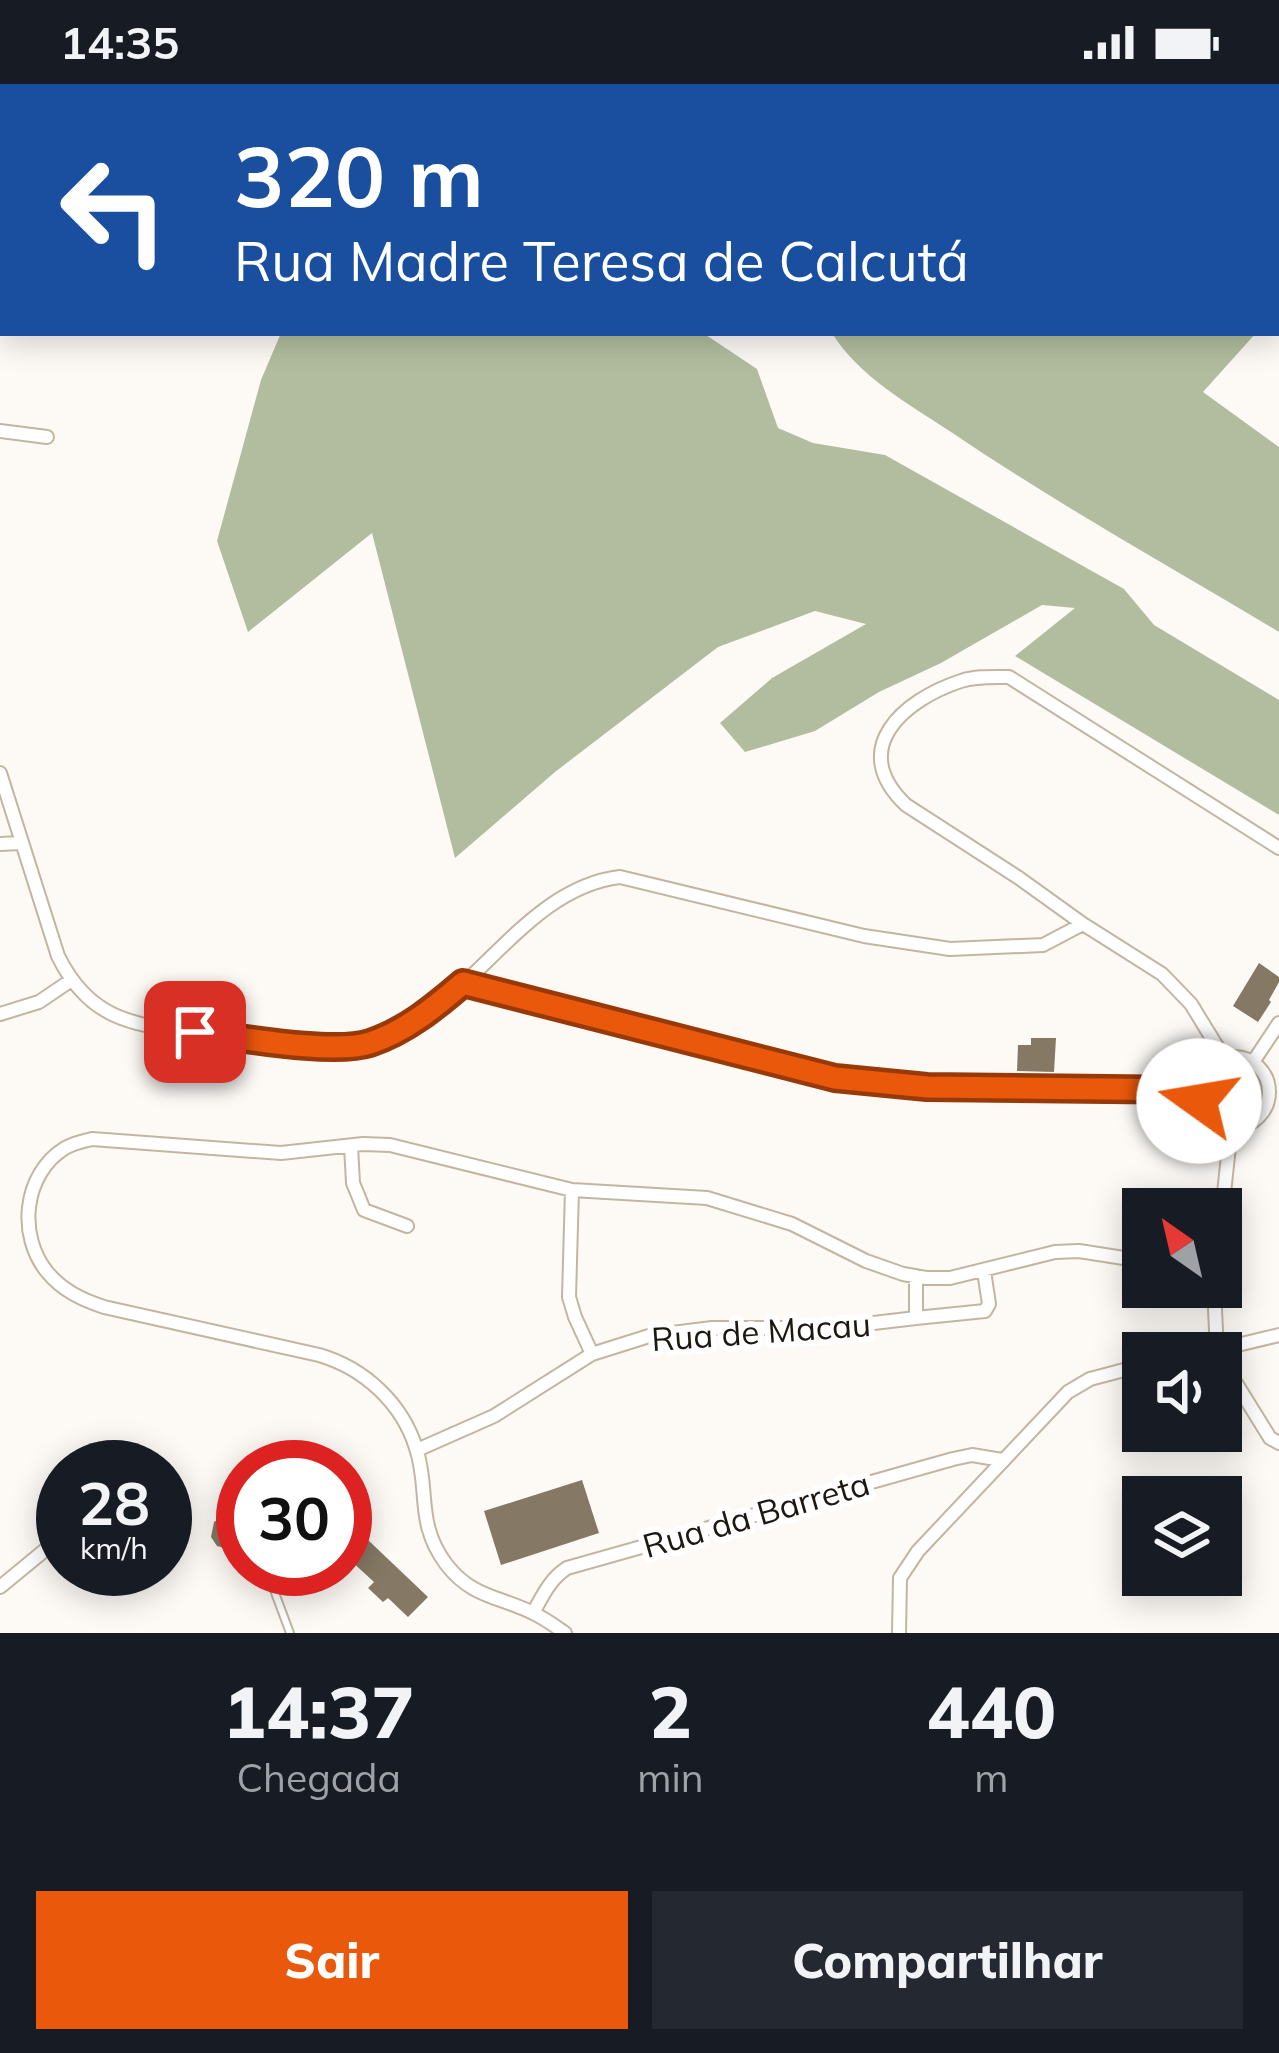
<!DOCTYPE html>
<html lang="pt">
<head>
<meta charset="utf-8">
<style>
  :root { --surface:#171b24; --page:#242831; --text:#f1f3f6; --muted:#9ea1a6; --accent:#ea580c }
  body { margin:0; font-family:Mulish,sans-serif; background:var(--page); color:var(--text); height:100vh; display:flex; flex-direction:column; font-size:45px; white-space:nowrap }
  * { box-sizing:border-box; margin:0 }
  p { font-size:39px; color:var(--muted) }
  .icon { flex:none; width:66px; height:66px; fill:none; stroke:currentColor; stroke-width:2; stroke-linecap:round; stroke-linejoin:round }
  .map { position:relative; height:1549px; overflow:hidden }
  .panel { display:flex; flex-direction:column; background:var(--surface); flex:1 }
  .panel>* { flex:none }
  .guide { position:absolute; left:0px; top:0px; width:1281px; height:252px; box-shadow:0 6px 30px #0003; background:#1a4fa0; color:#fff; overflow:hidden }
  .needle { width:78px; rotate:326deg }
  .tools { position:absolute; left:1122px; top:1104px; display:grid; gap:24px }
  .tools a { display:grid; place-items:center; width:120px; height:120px; border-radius:0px; background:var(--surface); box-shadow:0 6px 30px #0003; font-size:60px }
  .speed { position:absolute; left:36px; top:1356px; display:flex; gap:24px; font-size:60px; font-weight:700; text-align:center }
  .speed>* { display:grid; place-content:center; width:156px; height:156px; border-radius:50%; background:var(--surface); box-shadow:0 6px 30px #0003; line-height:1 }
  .speed small { font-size:30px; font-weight:400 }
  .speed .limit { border:18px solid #d22; background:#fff; color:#111 }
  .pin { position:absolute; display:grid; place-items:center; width:102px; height:102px; color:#fff; margin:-51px; border-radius:24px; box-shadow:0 6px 18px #0006 }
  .me { position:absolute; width:132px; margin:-66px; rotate:283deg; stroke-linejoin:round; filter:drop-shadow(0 0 9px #0008) }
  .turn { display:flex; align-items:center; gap:42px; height:252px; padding:0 36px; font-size:54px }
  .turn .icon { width:156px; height:156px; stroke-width:2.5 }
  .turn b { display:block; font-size:84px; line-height:102px }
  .eta { display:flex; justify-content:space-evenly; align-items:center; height:204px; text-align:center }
  .eta b { font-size:72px; font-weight:800; line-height:84px }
  .primary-button { display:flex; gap:24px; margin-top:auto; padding:24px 36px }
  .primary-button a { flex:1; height:138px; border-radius:0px; background:var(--accent); color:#fff; font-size:48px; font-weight:800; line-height:138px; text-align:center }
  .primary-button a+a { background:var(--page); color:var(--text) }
  .status { display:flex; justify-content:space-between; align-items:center; height:84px; padding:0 60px; background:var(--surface); direction:ltr }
  .status svg { height:33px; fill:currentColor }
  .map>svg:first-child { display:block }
</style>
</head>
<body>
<div class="status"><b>14:35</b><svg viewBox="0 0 49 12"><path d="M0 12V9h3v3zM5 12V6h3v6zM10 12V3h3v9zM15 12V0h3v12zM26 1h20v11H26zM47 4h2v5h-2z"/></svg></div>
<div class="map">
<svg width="1279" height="1549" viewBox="0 0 1279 1549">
  <rect width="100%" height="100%" fill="#fdfaf6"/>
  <path fill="#b2bd9f" d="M281,249H703L757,285L778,344L813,359L885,371L1124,505L1154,541L1279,616V731L1015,572L1075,524L1042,521L941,579L879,608L815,647L745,668L720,639L772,594L866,540L815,527L718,563L555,688L455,774L372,449L248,548L217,457L261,296Z
    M832,249H1256L1203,308L1279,363V548C1169,482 1057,420 951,348C909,320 859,293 832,249Z"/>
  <path fill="#857965" d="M1259,879L1279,893V898L1269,916L1271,918L1258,938L1233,922Z
    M1031,954H1056L1054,988L1017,987L1018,961H1031Z
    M582,1396L599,1449L501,1481L484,1427Z
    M223,1432L243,1436V1478L228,1465L217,1462L211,1453L214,1438Z
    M368,1456L428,1513L408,1533L388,1514L383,1518L368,1504L374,1498L349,1475Z"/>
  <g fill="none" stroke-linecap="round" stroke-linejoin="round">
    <g stroke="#c3b6a0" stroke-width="10">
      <path id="service" d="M271,1498L290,1549"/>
    </g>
    <g stroke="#c3b6a0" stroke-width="16">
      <path id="minor" d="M387,3L388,0
        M0,347L47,353
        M0,689L58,872C88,933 129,941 192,948C237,953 323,970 365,961C466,937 517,805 620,793L864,852L950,865L1043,861L1083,840
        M0,760L20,759
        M463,899L835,995L927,1003L1198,1006
        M0,930L39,918L70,897
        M1199 1008a35 35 0 1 1 70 0a35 35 0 1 1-70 0Z
        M1224,974L1191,920L1162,890L1083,840L1019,794L906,721C847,665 903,616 961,597C976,592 993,593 1009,593L1279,764
        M1253,978L1279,939
        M351,1062L353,1099L364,1126L407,1142
        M572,1106L569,1213L575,1233L592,1270
        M1221,1137L1231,1044
        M1214,1203L1217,1269
        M916,1234L985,1227L989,1220L984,1187
        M1204,1269L1279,1251
        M1221,1275L1270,1354L1279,1359
        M417,1366L494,1332L592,1270L649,1252L712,1244H831L916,1234V1192
        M0,1503L56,1457
        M533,1529C543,1511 550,1495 567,1484L953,1375L972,1371L1002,1376
        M565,1549C555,1542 544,1534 533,1529C499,1512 472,1514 446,1480C415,1438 430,1406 416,1364C402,1319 364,1284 319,1271L104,1223C83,1216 63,1207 48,1189C17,1152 23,1090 65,1064C74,1059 83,1057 92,1055L281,1069L363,1060L390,1061L572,1106L707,1114L792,1140L866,1177L903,1190L926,1194H950L1055,1168L1079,1167L1143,1177
        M899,1549L900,1494L918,1467L1068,1308L1090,1295L1143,1281"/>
    </g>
    <g stroke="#c3b6a0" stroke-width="22">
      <path id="secondary" d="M49,0L61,3
        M660,3L665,0"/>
    </g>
    <use href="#service" stroke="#fff" stroke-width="6"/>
    <use href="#minor" stroke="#fff" stroke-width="12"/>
    <use href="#secondary" stroke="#fff" stroke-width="18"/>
  </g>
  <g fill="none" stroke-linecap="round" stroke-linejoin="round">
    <g stroke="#983908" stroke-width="30">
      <path id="route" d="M195,948C238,953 332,971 370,959C406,947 435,923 463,899L835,994L927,1003L1198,1006L1199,1017"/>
    </g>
    <use href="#route" stroke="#ea580c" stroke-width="21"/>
  </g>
  <g text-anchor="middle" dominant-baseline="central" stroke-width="12" stroke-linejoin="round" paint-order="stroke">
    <g font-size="33" fill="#1c170f" stroke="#fff">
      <text transform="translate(761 1247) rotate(-4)">Rua de Macau</text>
      <text transform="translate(756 1430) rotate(-16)">Rua da Barreta</text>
    </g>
  </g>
</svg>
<div class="tools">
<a><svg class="needle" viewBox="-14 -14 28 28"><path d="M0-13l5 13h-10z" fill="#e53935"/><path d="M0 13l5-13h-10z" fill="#9ea1a6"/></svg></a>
<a><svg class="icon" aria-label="sound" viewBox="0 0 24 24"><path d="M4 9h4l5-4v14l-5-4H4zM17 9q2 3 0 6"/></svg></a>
<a><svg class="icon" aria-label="layers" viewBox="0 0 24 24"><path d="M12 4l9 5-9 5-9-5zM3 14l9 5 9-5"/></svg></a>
</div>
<div class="speed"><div>28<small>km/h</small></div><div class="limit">30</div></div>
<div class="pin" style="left:195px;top:948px;background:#d93025"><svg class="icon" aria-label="arrive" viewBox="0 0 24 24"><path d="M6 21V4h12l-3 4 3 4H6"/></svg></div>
<svg class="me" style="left:1199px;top:1017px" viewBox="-20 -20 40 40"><circle r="19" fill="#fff"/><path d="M0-13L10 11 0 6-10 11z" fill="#ea580c"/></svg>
<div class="guide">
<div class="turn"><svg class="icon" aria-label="left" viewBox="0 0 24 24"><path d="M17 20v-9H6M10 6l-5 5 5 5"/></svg><div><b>320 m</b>Rua Madre Teresa de Calcutá</div></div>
</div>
</div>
<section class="panel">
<div class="eta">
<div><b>14:37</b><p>Chegada</p></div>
<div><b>2</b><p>min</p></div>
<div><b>440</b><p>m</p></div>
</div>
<div class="primary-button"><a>Sair</a><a>Compartilhar</a></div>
</section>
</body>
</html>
